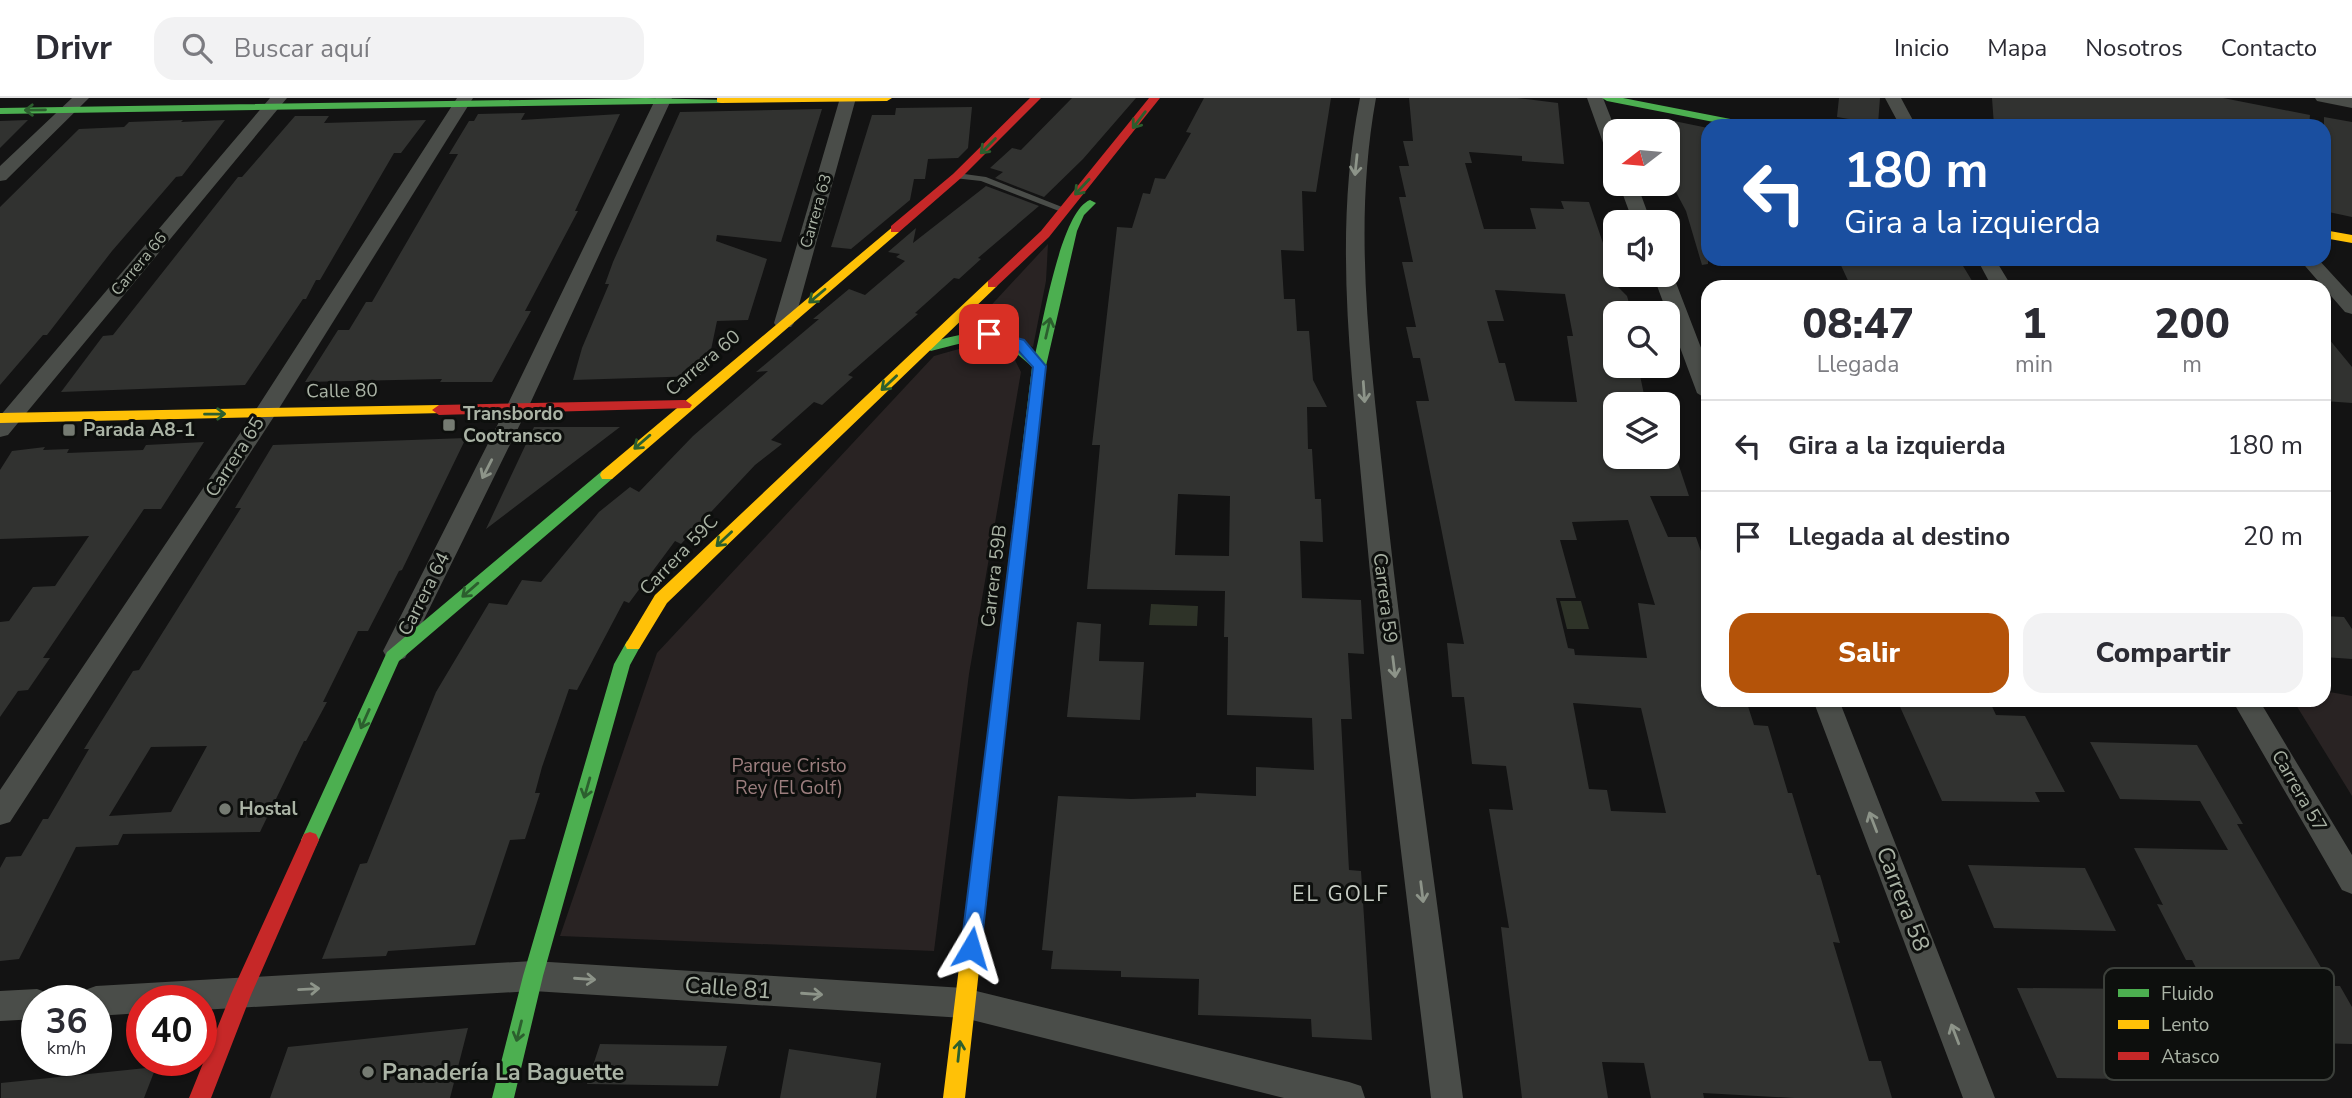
<!DOCTYPE html>
<html lang="es">
<head>
<meta charset="utf-8">
<style>
  :root { --surface:#fff; --page:#f2f2f3; --text:#2b2b33; --muted:#7c7c81; --line:#e1e1e2; --accent:#b45309 }
  body { margin:0; font-family:"Nunito Sans",sans-serif; background:var(--page); color:var(--text); height:100vh; display:flex; flex-direction:column; font-size:26px; white-space:nowrap }
  * { box-sizing:border-box; margin:0 }
  p { font-size:23px; color:var(--muted) }
  .icon { flex:none; width:38px; height:38px; fill:none; stroke:currentColor; stroke-width:2; stroke-linecap:round; stroke-linejoin:round }
  .map { position:relative; flex:1; overflow:hidden }
  .drawer { position:absolute; left:1701px; top:182px; width:630px; height:427px; display:flex; flex-direction:column; background:var(--surface); border-radius:21px; box-shadow:0 2px 5px #0004 }
  .drawer>* { flex:none }
  .top-card { position:absolute; left:1701px; top:21px; width:630px; height:147px; border-radius:21px; box-shadow:0 2px 5px #0004; background:#1a4fa0; color:#fff; overflow:hidden }
  .needle { width:46px; rotate:254deg }
  .buttons { position:absolute; left:1603px; top:21px; display:grid; gap:14px }
  .buttons a { display:grid; place-items:center; width:77px; height:77px; border-radius:14px; background:var(--surface); box-shadow:0 2px 5px #0004; font-size:35px }
  .speed { position:absolute; left:21px; top:887px; display:flex; gap:14px; font-size:35px; font-weight:700; text-align:center }
  .speed>* { display:grid; place-content:center; width:91px; height:91px; border-radius:50%; background:var(--surface); box-shadow:0 2px 5px #0004; line-height:1 }
  .speed small { font-size:18px; font-weight:400 }
  .speed .limit { border:10px solid #d22; background:#fff; color:#111 }
  .pin { position:absolute; display:grid; place-items:center; width:60px; height:60px; color:#fff; margin:-30px; border-radius:14px; box-shadow:0 4px 10px #0006 }
  .me { position:absolute; width:77px; margin:-38px; rotate:7deg; stroke-linejoin:round; filter:drop-shadow(0 0 5px #0008) }
  .turn { display:flex; align-items:center; gap:24px; height:147px; padding:0 28px; font-size:32px }
  .turn .icon { width:91px; height:91px; stroke-width:2.5 }
  .turn b { display:block; font-size:49px; line-height:60px }
  .eta { display:flex; justify-content:space-evenly; align-items:center; height:119px; text-align:center }
  .eta b { font-size:42px; font-weight:800; line-height:49px }
  .primary-button { display:flex; gap:14px; margin-top:auto; padding:14px 28px }
  .primary-button a { flex:1; height:80px; border-radius:21px; background:var(--accent); color:#fff; font-size:28px; font-weight:800; line-height:80px; text-align:center }
  .primary-button a+a { background:var(--page); color:var(--text) }
  ul { padding:0; list-style:none }
  li { display:flex; align-items:center; gap:21px; height:91px; padding:0 28px; border-top:2px solid var(--line) }
  li div { flex:1 }
  li b { display:block; font-size:26px }
  li em { font-style:normal }
  header { display:flex; align-items:center; gap:42px; box-sizing:border-box; height:98px; padding:0 35px; background:var(--surface); border-bottom:2px solid var(--line) }
  header strong { font-size:33px }
  nav { display:flex; gap:38px; margin-inline-start:auto; font-size:24px }
  .search { width:490px; height:63px; background:var(--page); display:flex; align-items:center; gap:18px; box-sizing:border-box; padding:0 24px; border-radius:21px; color:var(--muted); font-size:26px }
  .map>svg:first-child { display:block }
</style>
</head>
<body>
<header>
<strong>Drivr</strong>
<div class="search"><svg class="icon" aria-label="search" viewBox="0 0 24 24"><circle cx="10" cy="10" r="6"/><path d="M15 15l6 6"/></svg>Buscar aquí</div>
<nav><a>Inicio</a><a>Mapa</a><a>Nosotros</a><a>Contacto</a></nav>
</header>
<div class="map">
<svg width="2352" height="1000" viewBox="0 0 2352 1000">
  <rect width="100%" height="100%" fill="#131313"/>
  <path fill="#292323" d="M1048,146L1046,183L1033,249L970,230Z
    M980,245L1011,254L1021,274L969,576L934,853L560,838L657,555L934,258Z
    M2324,593L2352,598V698L2293,602H2324Z"/>
  <path fill="#2e3328" d="M1560,503H1581L1589,531H1567Z
    M1151,506L1198,508L1197,528L1149,527Z"/>
  <path fill="#313230" fill-rule="evenodd" d="M1072,0H1136L1083,61L1044,99L995,80L1003,74L990,70L1012,50L1021,52Z
    M1204,0H1331L1316,94L1302,93L1304,153L1281,152L1284,201H1295L1297,233H1309L1313,282L1327,309H1307L1308,351H1312L1315,401H1321L1323,444L1300,443L1302,500L1361,502L1364,556L1348,555L1352,621H1341L1349,772L1361,773L1372,942L1312,939L1311,921L1198,917L1199,881L1121,879V873L1051,871L1053,853L1042,852L1058,698L1131,701L1196,699V695L1256,698V669L1314,672L1312,620L1227,617L1228,539H1224L1225,493L1087,491L1100,347H1092L1117,129L1132,130L1143,95L1150,96L1155,80L1165,81L1191,35L1186,34ZM1178,396L1230,398L1229,458L1175,457Z
    M1409,0H1517L1558,5L1564,66L1522,63V58L1469,54L1472,65H1465L1484,131H1536L1530,110L1564,111L1561,103L1589,104L1605,151L1608,152L1615,168V177L1624,178L1611,182L1627,198L1632,215H1615V268H1638L1646,306H1615V359H1676L1689,398H1650L1668,439H1696L1708,473V602H1746L1754,627L1768,628L1788,695H1792L1817,777H1820L1840,845L1833,844L1869,963H1881L1892,1000H1794L1703,995L1704,1000H1651L1644,965L1602,964L1608,1000H1522L1501,829L1509,830L1489,711L1513,712L1506,668L1472,666L1464,599H1452L1447,545L1464,546L1416,303H1429L1420,260H1413L1406,229H1416L1402,164H1413L1399,99H1406L1399,68H1409L1403,43H1413ZM1495,192L1565,196L1573,238H1567L1577,304L1515,303L1505,265H1499L1487,223H1504ZM1628,422L1655,507L1638,505L1647,560L1575,557L1574,551L1568,550L1556,500H1576L1560,442H1577L1572,424ZM1573,605L1641,610L1666,715L1611,713L1607,692L1589,691Z
    M1839,0H1880L1878,26L1837,19Z
    M1992,0H2223L2310,17L2309,28H1994Z
    M972,9L968,50L958,60L928,61L925,81H914L910,102L851,151L831,149L872,17H895L896,10Z
    M822,11L781,144L717,137L716,143L767,161L748,222L717,223L707,271L699,278L573,282L582,250L609,186H605L613,164L680,14Z
    M525,15L521,22L620,16L575,113H578L525,213H531L492,284H440L442,281L305,284L338,232H349L366,204H372L458,56H449L469,23H474L478,16Z
    M295,18H329L324,25L426,22L401,55H394L320,182H316L306,201H303L245,287L61,294L103,238L113,237L238,79H242Z
    M2324,19L2352,24V119L2324,113Z
    M28,22L0,50V23Z
    M183,22L181,24L225,22L182,78L176,79L112,153L47,237H43L0,287V109L79,31L124,29L129,24Z
    M1674,23L1708,30V166L1702,167L1686,113L1668,79V24Z
    M986,88L1039,108L978,160L981,161L959,181L954,180L915,215L918,216L848,277L853,279L822,307L814,304L771,342L782,346L755,367L681,446L675,443L629,505L624,503L577,592L569,591L542,669L535,695H540L525,741L510,742L475,847L388,853L386,858L322,861L360,766L367,765L436,594L489,505L507,507L522,482L541,484L599,414L630,389L639,394L693,338L768,273L756,274L819,221H813L849,191L865,197L905,163L896,159L900,156L888,154L916,130L913,145Z
    M1838,161L1960,163L1974,186H1961L1963,189H1851Z
    M2324,235L2352,269V305L2324,303Z
    M534,329H620L486,431Z
    M466,340L402,472L399,473L368,533H358L323,604H327L306,643H304L260,734L123,736L118,747L76,749L19,861L0,863V770L6,759L21,758L43,721H48L89,651H84L133,573L139,572L241,410H235L273,347ZM207,648L171,714L109,718L151,649Z
    M204,344L161,411H144L43,560H50L28,592L18,593L0,619V524L9,523L33,489L55,488L89,438L0,441V372L12,353L45,349L43,352L69,351L67,355L143,352L146,347Z
    M2324,518L2344,519L2352,531V561L2324,559Z
    M1077,524L1101,526L1099,563L1144,564L1140,622L1067,619Z
    M1897,602H1989L1996,617L2025,618L2065,694H2035L2040,704L1942,703Z
    M2090,644L2197,647L2243,726H2237L2286,810L2332,888H2340L2352,909V946L2233,943L2192,862H2186L2157,806L2163,807L2134,750L2228,752L2200,703L2120,701Z
    M1968,767L2085,770L2116,833L1994,830Z
    M2017,890L2145,891L2191,982L2057,980Z
    M468,930L450,1000H270L288,949Z
    M600,946L727,948L718,988L587,986Z
    M789,951L881,965L876,1000H780Z
    M156,969L144,1000H1V985Z"/>
  <g fill="none" stroke-linecap="round" stroke-linejoin="round">
    <path fill="#4a4d49" fill-rule="evenodd" d="M957,75L986,79L1067,111L1065,113H1059L981,83L954,80V76Z"/>
    <path fill="#4a4d49" fill-rule="evenodd" d="M72,0H89L6,82L0,83V68Z
      M270,0H287L8,337L0,339V318Z
      M457,0H473L273,320L10,724L0,727V692L257,310Z
      M656,0H672L528,310L405,560L396,563L387,560L383,553L506,310Z
      M840,0H856L794,225L791,229H777L774,225Z
      M1360,0H1376C1352,132 1371,263 1385,396C1407,598 1437,799 1463,1000H1431C1407,800 1381,601 1363,400C1351,266 1333,134 1360,0Z
      M1587,0H1603L1616,33L1615,58L1606,53Z
      M1885,0H1901L1916,28H1900Z
      M2315,0H2352V10L2317,3Z
      M1619,86H1637L1651,124H1633Z
      M1977,161H1995L2012,189H1992Z
      M2299,161H2318L2352,198V216L2345,214Z
      M1668,172L1673,177L1708,268V302L1697,295L1653,177H1668Z
      M1813,602H1839L1995,1000H1963Z
      M2232,602H2259L2352,757V796L2342,792Z
      M533,863L964,890L1349,984L1361,988L1365,1000H1284L964,920L533,893L201,912V903H142V915L96,918V903H80L85,892L96,888Z
      M37,891L48,895L51,903H37V921L0,923V893Z"/>
    <path fill="#4caf50" fill-rule="evenodd" d="M646,0L726,2L721,5L0,16V10Z
      M1602,0H1623L1751,25L1756,28H1734L1607,3Z
      M1090,102L1096,105L1084,117L1077,133L1046,268L1016,534L1014,538H1002L1000,534L1032,269C995,234 977,241 931,253L924,249L926,246C966,233 1002,226 1035,257C1043,225 1061,113 1090,102Z
      M607,372L614,377L612,381L399,563L316,748L310,750L304,748L301,742L387,554L602,373Z
      M633,541L639,543L641,547L630,567L543,878L514,1000H492L523,878L614,566L627,543Z"/>
    <path fill="#ffc107" fill-rule="evenodd" d="M717,0H892L887,3L721,5L717,4Z
      M895,127L899,128V134L612,381H602L600,377L602,373Z
      M2324,132L2352,137V145L2324,140Z
      M992,182L998,186L996,189L667,505L639,551H627L625,547L655,497L988,183Z
      M439,307L444,309L446,312L444,315L0,325V315Z
      M1008,528L1014,530L1016,534L965,1000H943L1000,534L1002,530Z"/>
    <path fill="#c62828" fill-rule="evenodd" d="M1030,0H1041L961,80L899,134H891V128L953,76Z
      M1149,0H1160L1049,139L996,189H988V183L1041,133Z
      M685,302L692,307L690,310L439,317L432,312L439,307Z
      M310,734L316,736L319,742L251,897L211,1000H189L231,896L304,736Z"/>
  </g>
  <defs><path id="oneway-shaft" d="M-6 0H5M1.5-3L5.5 0L1.5 3" fill="none" stroke-width="1.6" stroke-linecap="round" stroke-linejoin="round" transform="scale(1.75)"/></defs>
  <g stroke="#2c5f2e">
    <use href="#oneway-shaft" transform="translate(35 12) rotate(179)"/>
    <use href="#oneway-shaft" transform="translate(1139 22) rotate(127)"/>
    <use href="#oneway-shaft" transform="translate(988 48) rotate(135)"/>
    <use href="#oneway-shaft" transform="translate(1082 89) rotate(133)"/>
    <use href="#oneway-shaft" transform="translate(817 198) rotate(140)"/>
    <use href="#oneway-shaft" transform="translate(1048 230) rotate(-77)"/>
    <use href="#oneway-shaft" transform="translate(889 285) rotate(137)"/>
    <use href="#oneway-shaft" transform="translate(215 316) rotate(-1)"/>
    <use href="#oneway-shaft" transform="translate(642 344) rotate(139)"/>
    <use href="#oneway-shaft" transform="translate(724 441) rotate(137)"/>
    <use href="#oneway-shaft" transform="translate(470 492) rotate(139)"/>
    <use href="#oneway-shaft" transform="translate(365 621) rotate(114)"/>
    <use href="#oneway-shaft" transform="translate(587 690) rotate(106)"/>
    <use href="#oneway-shaft" transform="translate(519 933) rotate(104)"/>
    <use href="#oneway-shaft" transform="translate(959 953) rotate(-84)"/>
  </g>
  <g stroke="#8d9489">
    <use href="#oneway-shaft" transform="translate(1356 67) rotate(96)"/>
    <use href="#oneway-shaft" transform="translate(1364 294) rotate(86)"/>
    <use href="#oneway-shaft" transform="translate(487 371) rotate(117)"/>
    <use href="#oneway-shaft" transform="translate(1394 569) rotate(83)"/>
    <use href="#oneway-shaft" transform="translate(1873 724) rotate(-111)"/>
    <use href="#oneway-shaft" transform="translate(1422 794) rotate(83)"/>
    <use href="#oneway-shaft" transform="translate(585 881) rotate(4)"/>
    <use href="#oneway-shaft" transform="translate(309 891) rotate(-3)"/>
    <use href="#oneway-shaft" transform="translate(812 896) rotate(4)"/>
    <use href="#oneway-shaft" transform="translate(1955 936) rotate(-111)"/>
  </g>
  <path fill="#1a73e8" stroke="#114b97" stroke-width="2" d="M989,232L1024,242L1046,268L981,850L978,856L971,859L964,856L961,850L1033,269L1014,248L985,239L983,236Z"/>
  <g fill="#757b72" stroke="#0d0f0d" stroke-width="2.5">
    <rect x="442" y="320" width="14" height="14" rx="3.5"/>
    <rect x="62" y="325" width="14" height="14" rx="3.5"/>
    <circle cx="225" cy="711" r="7"/>
    <circle cx="368" cy="974" r="7"/>
  </g>
  <g text-anchor="middle" dominant-baseline="central" stroke-width="6" stroke-linejoin="round" paint-order="stroke">
    <g font-size="16" fill="#aab3a5" stroke="#0d0f0d">
      <text transform="translate(816 113) rotate(-74)">Carrera 63</text>
      <text transform="translate(139 166) rotate(-50)">Carrera 66</text>
    </g>
    <g font-size="19" fill="#aab3a5" stroke="#0d0f0d">
      <text transform="translate(703 265) rotate(-40)">Carrera 60</text>
      <text transform="translate(342 293) rotate(-1)">Calle 80</text>
      <text transform="translate(235 359) rotate(-57)">Carrera 65</text>
      <text transform="translate(679 457) rotate(-46)">Carrera 59C</text>
      <text transform="translate(994 478) rotate(-83)">Carrera 59B</text>
      <text transform="translate(424 496) rotate(-63)">Carrera 64</text>
      <text transform="translate(1385 500) rotate(83)">Carrera 59</text>
      <text transform="translate(2299 693) rotate(60)">Carrera 57</text>
    </g>
    <g font-size="19" font-weight="bold" fill="#aab3a5" stroke="#0d0f0d" text-anchor="start">
      <text x="463" y="316">Transbordo<tspan x="463" dy="22">Cootransco</tspan></text>
      <text x="83" y="332">Parada A8-1</text>
      <text x="239" y="711">Hostal</text>
    </g>
    <g font-size="19" fill="#9c7e7e" stroke="#0d0f0d">
      <text x="789" y="668">Parque Cristo<tspan x="789" dy="22">Rey (El Golf)</tspan></text>
    </g>
    <g font-size="21" letter-spacing="2" fill="#c9cfc6" stroke="#0d0f0d">
      <text x="1341" y="796">EL GOLF</text>
    </g>
    <g font-size="23" fill="#aab3a5" stroke="#0d0f0d">
      <text transform="translate(1903 801) rotate(69)">Carrera 58</text>
      <text transform="translate(728 890) rotate(4)">Calle 81</text>
    </g>
    <g font-size="23" font-weight="bold" fill="#aab3a5" stroke="#0d0f0d" text-anchor="start">
      <text x="382" y="974">Panadería La Baguette</text>
    </g>
  </g>
  <rect x="2104" y="870" width="230" height="112" rx="10" fill="#0d0f0d" stroke="#3c403b" stroke-width="2"/>
  <rect x="2118" y="891" width="31" height="8" fill="#4caf50"/>
  <rect x="2118" y="922" width="31" height="9" fill="#ffc107"/>
  <rect x="2118" y="954" width="31" height="8" fill="#c62828"/>
  <g font-size="19" fill="#aab3a5">
    <text x="2161" y="902">Fluido</text>
    <text x="2161" y="933">Lento</text>
    <text x="2161" y="965">Atasco</text>
  </g>
</svg>
<div class="buttons">
<a><svg class="needle" viewBox="-14 -14 28 28"><path d="M0-13l5 13h-10z" fill="#e53935"/><path d="M0 13l5-13h-10z" fill="#7c7c81"/></svg></a>
<a><svg class="icon" aria-label="sound" viewBox="0 0 24 24"><path d="M4 9h4l5-4v14l-5-4H4zM17 9q2 3 0 6"/></svg></a>
<a><svg class="icon" aria-label="search" viewBox="0 0 24 24"><circle cx="10" cy="10" r="6"/><path d="M15 15l6 6"/></svg></a>
<a><svg class="icon" aria-label="layers" viewBox="0 0 24 24"><path d="M12 4l9 5-9 5-9-5zM3 14l9 5 9-5"/></svg></a>
</div>
<div class="speed"><div>36<small>km/h</small></div><div class="limit">40</div></div>
<div class="pin" style="left:989px;top:236px;background:#d93025"><svg class="icon" aria-label="arrive" viewBox="0 0 24 24"><path d="M6 21V4h12l-3 4 3 4H6"/></svg></div>
<svg class="me" style="left:971px;top:850px" viewBox="-20 -20 40 40"><path d="M0-17L14 15 0 8-14 15z" fill="#1a73e8" stroke="#fff" stroke-width="4"/></svg>
<div class="top-card">
<div class="turn"><svg class="icon" aria-label="left" viewBox="0 0 24 24"><path d="M17 20v-9H6M10 6l-5 5 5 5"/></svg><div><b>180 m</b>Gira a la izquierda</div></div>
</div>
<section class="drawer">
<div class="eta">
<div><b>08:47</b><p>Llegada</p></div>
<div><b>1</b><p>min</p></div>
<div><b>200</b><p>m</p></div>
</div>
<ul>
<li><svg class="icon" aria-label="left" viewBox="0 0 24 24"><path d="M17 20v-9H6M10 6l-5 5 5 5"/></svg><div><b>Gira a la izquierda</b></div><em>180 m</em></li>
<li><svg class="icon" aria-label="arrive" viewBox="0 0 24 24"><path d="M6 21V4h12l-3 4 3 4H6"/></svg><div><b>Llegada al destino</b></div><em>20 m</em></li>
</ul>
<div class="primary-button"><a>Salir</a><a>Compartir</a></div>
</section>
</div>
</body>
</html>
